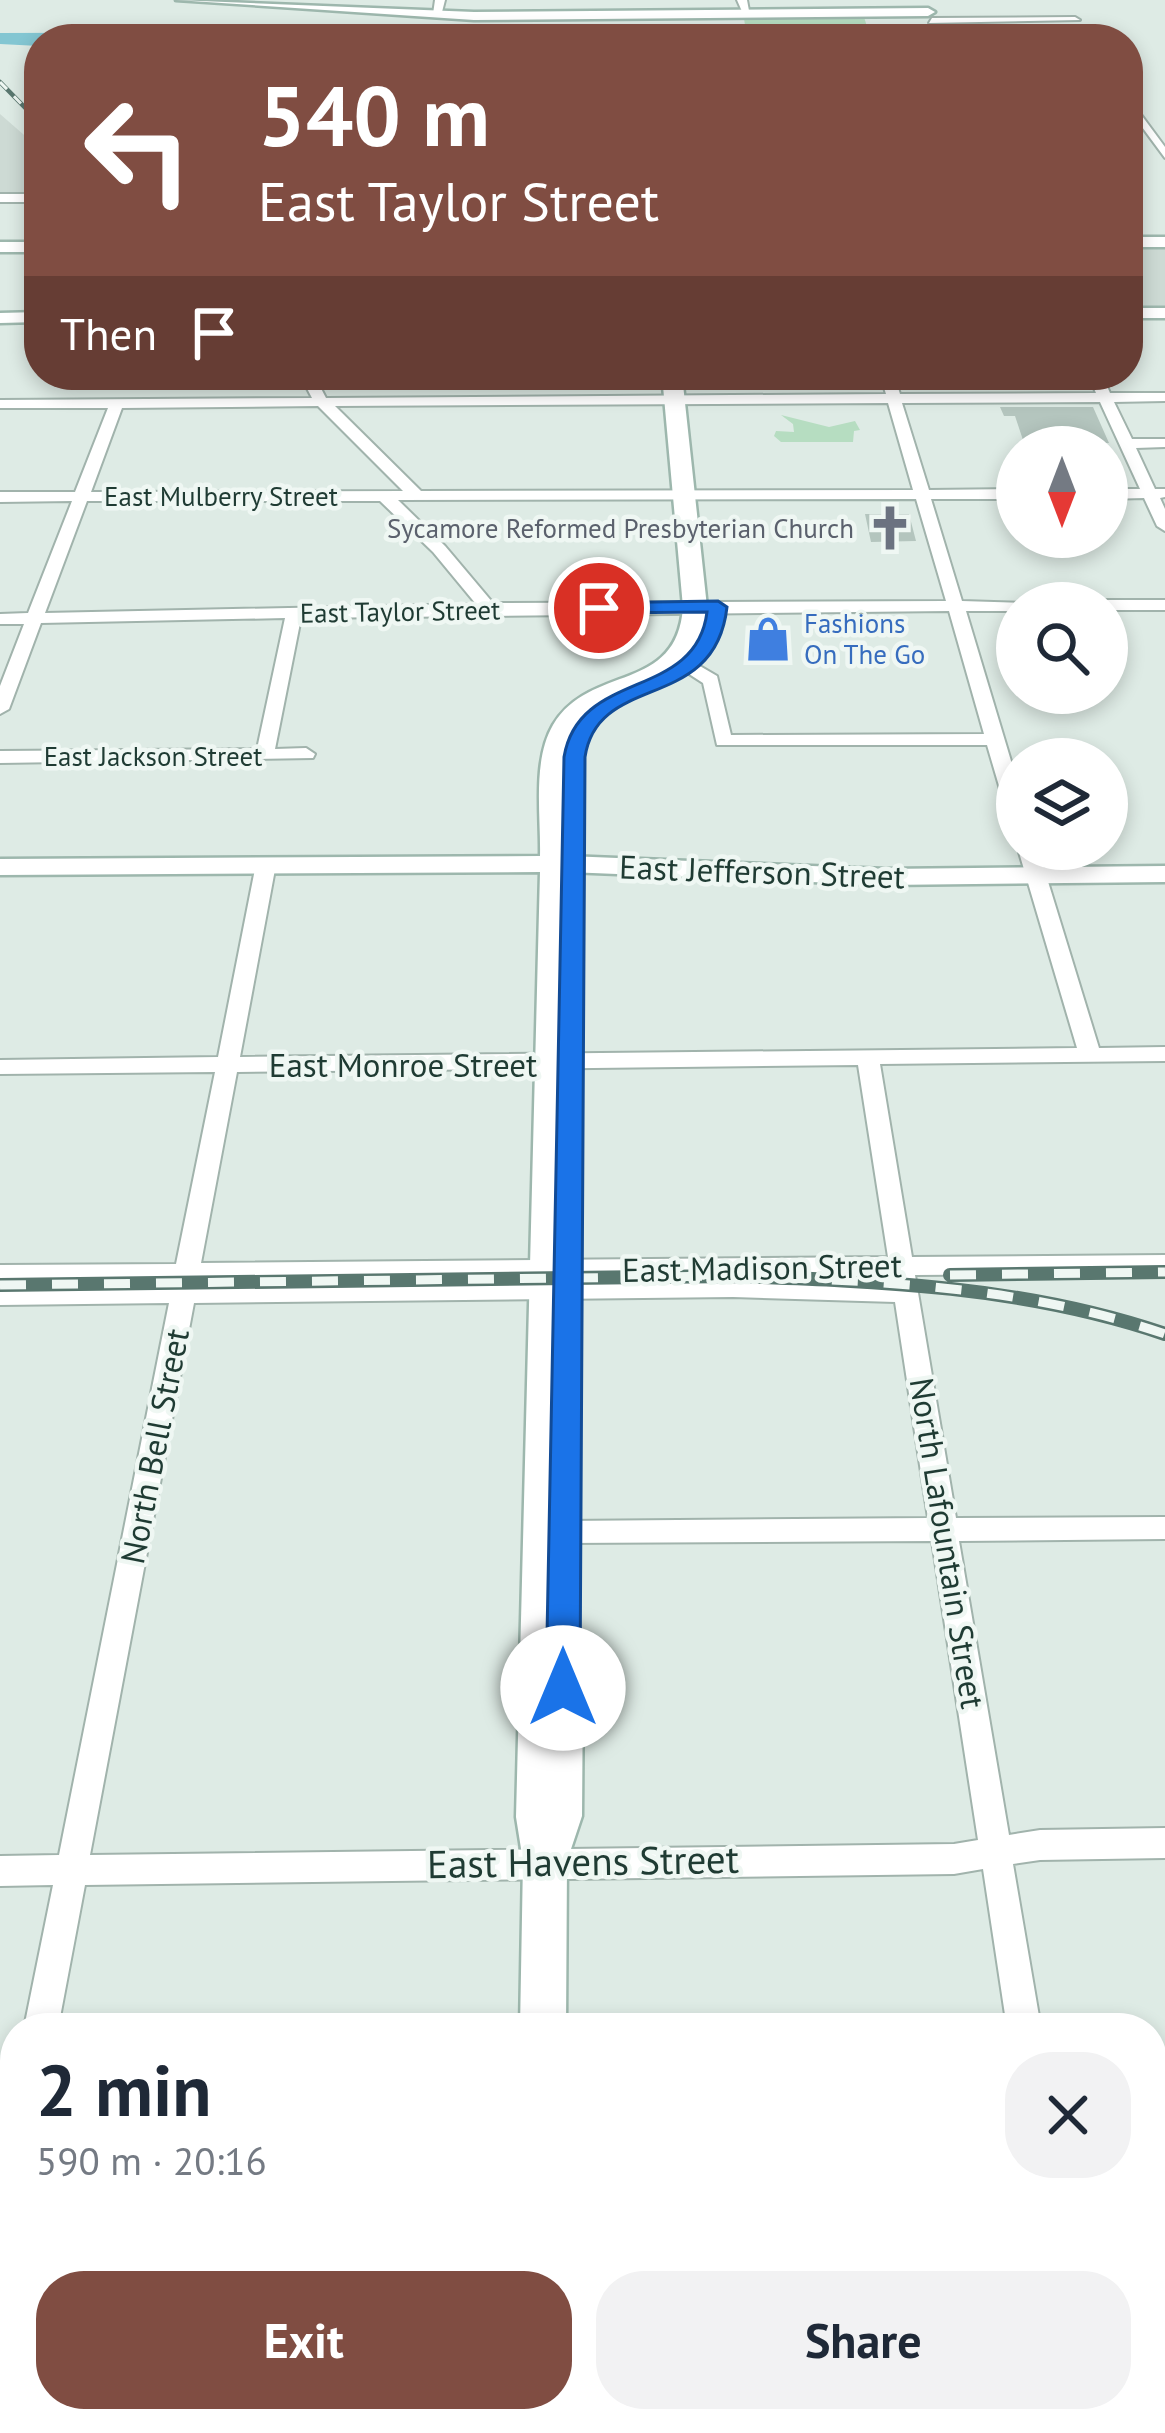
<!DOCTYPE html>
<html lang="en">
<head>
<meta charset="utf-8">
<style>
  :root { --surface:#fff; --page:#f2f2f3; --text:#1f2937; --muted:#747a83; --accent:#804d42 }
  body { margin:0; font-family:"PT Sans",sans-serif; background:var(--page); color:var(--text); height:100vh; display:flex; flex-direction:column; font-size:45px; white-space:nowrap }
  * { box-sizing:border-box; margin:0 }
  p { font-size:39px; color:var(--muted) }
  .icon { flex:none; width:66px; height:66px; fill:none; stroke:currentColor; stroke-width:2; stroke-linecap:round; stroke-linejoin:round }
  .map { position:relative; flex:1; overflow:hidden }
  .side { position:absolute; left:0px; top:2013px; width:1167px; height:420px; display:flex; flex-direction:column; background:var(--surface); border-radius:48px 48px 0 0; box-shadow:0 6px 18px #0003 }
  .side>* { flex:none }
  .top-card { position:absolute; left:24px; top:24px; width:1119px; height:366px; border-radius:48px; box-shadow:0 6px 18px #0003; background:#804d42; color:#fff; overflow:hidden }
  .needle { width:78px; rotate:180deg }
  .fabs { position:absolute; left:996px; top:426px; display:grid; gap:24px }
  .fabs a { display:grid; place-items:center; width:132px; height:132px; border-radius:50%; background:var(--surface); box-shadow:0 6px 18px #0003; font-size:60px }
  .pin { position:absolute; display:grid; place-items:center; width:102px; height:102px; color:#fff; margin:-51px; border:6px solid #fff; border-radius:50%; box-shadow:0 3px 12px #0007 }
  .me { position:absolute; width:132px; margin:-66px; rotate:0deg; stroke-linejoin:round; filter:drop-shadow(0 0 9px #0008) }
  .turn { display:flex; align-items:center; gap:42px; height:252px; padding:0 36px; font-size:54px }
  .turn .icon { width:156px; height:156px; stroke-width:2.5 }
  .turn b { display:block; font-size:84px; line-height:102px }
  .then { display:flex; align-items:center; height:114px; padding:0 36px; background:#0003; gap:24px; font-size:45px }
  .round { display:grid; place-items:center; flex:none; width:126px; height:126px; border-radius:48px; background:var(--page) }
  .headline { display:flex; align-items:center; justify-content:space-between; height:204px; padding:0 36px }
  h1 { font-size:72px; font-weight:700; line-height:90px }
  .action { display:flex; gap:24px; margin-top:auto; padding:24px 36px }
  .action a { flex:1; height:138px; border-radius:48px; background:var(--accent); color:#fff; font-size:48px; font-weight:700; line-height:138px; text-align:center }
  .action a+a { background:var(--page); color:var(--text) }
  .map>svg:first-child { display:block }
</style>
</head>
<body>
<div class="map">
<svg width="1165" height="2433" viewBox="0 0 1165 2433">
  <rect width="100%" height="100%" fill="#deebe5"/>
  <path fill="#cddad4" d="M0,114L39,148V196H0Z
    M1128,247H1165V308L1128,309Z"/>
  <path fill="#b6ddc1" d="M864,17L871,39H689L688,33H746L744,18Z
    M781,415L829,427L855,421L860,430L854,431L853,442H781L774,436L776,431L794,432L793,424Z"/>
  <path fill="#83c6d2" d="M406,32L485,39H39V46L0,44V33Z"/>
  <path fill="#b4c5be" d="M988,375H1079L1085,389H994Z
    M1000,407H1093L1109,443H1024L1015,416H1004Z
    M865,514H909L916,541L871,542Z"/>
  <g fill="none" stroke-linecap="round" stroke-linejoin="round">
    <g stroke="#a1b3ac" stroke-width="4">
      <path id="street" d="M435,0H445L441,16L433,14Z
        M737,0H747L750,16H744Z
        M932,18L1075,17L1080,20L929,23Z
        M1128,97L1165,147V158L1128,108Z
        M0,194H39V202H0Z
        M300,375H314L326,398L886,394L880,375H894L900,394L1096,393L1088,375H1102L1110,393H1165V401L1114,402L1132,439H1165V447L1136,448L1155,489H1165V497L1160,498L1165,509V531L1157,526L1144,498L1107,499V489H1140L1100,402L902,403L929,490L1017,489V499H931L962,601L1023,603H1017V611H966L1017,781V819L1007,813L987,745H717L703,683L666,659L681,655L717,676L731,735L984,734L949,611L301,618L275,749L306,748L315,754L313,758L0,763V751L257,749L285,618L41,623L9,709L0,714V686L24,624H0V614L28,613L72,501L0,502V492H75L108,408H0V400L312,398ZM888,403L913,490L421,491L335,406ZM318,406L403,491L91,492L122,408ZM916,499L946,601L493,603L445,546L398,500ZM87,501H380L433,552L476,604L45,613Z
        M1107,600H1165V610H1107V603H1100Z
        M1018,849H1038L1099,1048L1165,1047V1061L880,1064L912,1257L1165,1255V1273L915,1275L956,1518L1165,1517V1539L959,1541L1009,1835L1040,1830L1165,1828V1858L1040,1860L1013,1864L1041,2028H1007L983,1869L954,1874L85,1885L58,2028H24L53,1885L0,1886V1856L59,1855L169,1303L0,1305V1287L172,1285L173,1281L0,1283V1265L176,1264L215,1072L0,1074V1060L218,1057L256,864L266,858L276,864L240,1057L1077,1048ZM858,1065L888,1257L201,1263L237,1072ZM890,1275L892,1283L733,1279L197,1285L198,1281ZM733,1297L895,1302L928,1518L563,1521L553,1524L549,1532L553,1540L563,1543L932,1541L978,1840L954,1844L90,1855L194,1303Z
        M15,2141V2243L13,2249L0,2254V2153L3,2147Z
        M1063,2418H1101L1104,2433H1066Z"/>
    </g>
    <g stroke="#9db7ad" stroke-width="5">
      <path id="secondary" d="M176,0L474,12L928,8L935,12L928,16L474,20Z
        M1128,237H1165V247H1128Z
        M0,242H39V252H0Z
        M1128,308H1165V318H1128Z
        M39,312V322L0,323V313Z
        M662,375H682L707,607C701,708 603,667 574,734C559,769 568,818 568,856L886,869L1165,866V882L886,885L568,872L561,1668L577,1672L583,1685L582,1816L567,1861L566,2028H520L523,1861L516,1817L540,872L0,875V859L540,856C541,816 532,761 553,725C590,663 677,694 683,607Z
        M510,2418H562V2433H510Z"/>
    </g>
    <use href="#street" fill="#fff" fill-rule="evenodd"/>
    <use href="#secondary" fill="#fff" fill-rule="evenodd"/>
    <g stroke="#59776f" stroke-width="4.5">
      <path id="rail-far1" d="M0,82L39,122"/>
    </g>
    <g stroke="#59776f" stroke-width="14">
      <path id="rail" d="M950,1275L1165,1272
        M0,1285L732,1276C880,1281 1024,1286 1165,1334"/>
    </g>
    <use href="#rail-far1" stroke="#eff7f3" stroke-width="3" stroke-dasharray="10" stroke-linecap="butt"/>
    <use href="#rail" stroke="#eff7f3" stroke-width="9" stroke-dasharray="26" stroke-linecap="butt"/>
  </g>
  <path fill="#1a73e8" stroke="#114b97" stroke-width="3" d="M718,601L727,607C715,714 598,671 585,757L580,1688L575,1698L563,1702L551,1698L546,1688L564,757C579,668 696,701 707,612L599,613L592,612V603Z"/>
  <defs>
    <g id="church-bare" transform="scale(3.6)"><path d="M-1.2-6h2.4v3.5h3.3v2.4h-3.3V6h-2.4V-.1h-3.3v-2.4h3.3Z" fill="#6b7280" stroke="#eff7f3" stroke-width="2.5" paint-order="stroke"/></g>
    <g id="shop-bare" transform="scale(3.6)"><path d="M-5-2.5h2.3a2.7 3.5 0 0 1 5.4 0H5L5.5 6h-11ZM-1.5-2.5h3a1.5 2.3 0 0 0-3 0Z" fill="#3f7fe0" stroke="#eff7f3" stroke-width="2.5" paint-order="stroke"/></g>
  </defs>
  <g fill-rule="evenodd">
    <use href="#church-bare" x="890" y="528"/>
    <use href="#shop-bare" x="768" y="639"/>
  </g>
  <g text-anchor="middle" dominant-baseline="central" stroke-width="9" stroke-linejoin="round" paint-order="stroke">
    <g font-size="27" fill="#1f3b33" stroke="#eff7f3">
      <text x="221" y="496">East Mulberry Street</text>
      <text transform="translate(400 611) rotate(-1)">East Taylor Street</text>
      <text x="153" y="756">East Jackson Street</text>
    </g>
    <g font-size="27" fill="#5b616d" stroke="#eff7f3" text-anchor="end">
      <text x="854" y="528">Sycamore Reformed Presbyterian Church</text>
    </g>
    <g font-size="27" fill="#366cbe" stroke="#eff7f3" text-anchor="start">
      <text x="804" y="623">Fashions<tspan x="804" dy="31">On The Go</tspan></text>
    </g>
    <g font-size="33" fill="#1f3b33" stroke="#eff7f3">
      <text transform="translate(762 871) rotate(2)">East Jefferson Street</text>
      <text x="403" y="1064">East Monroe Street</text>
      <text transform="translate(762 1267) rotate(-1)">East Madison Street</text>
      <text transform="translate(154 1446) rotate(-79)">North Bell Street</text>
      <text transform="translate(948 1543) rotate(81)">North Lafountain Street</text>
    </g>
    <g font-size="39" fill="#1f3b33" stroke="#eff7f3">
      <text transform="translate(583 1861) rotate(-1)">East Havens Street</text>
    </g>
  </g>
</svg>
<div class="fabs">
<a><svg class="needle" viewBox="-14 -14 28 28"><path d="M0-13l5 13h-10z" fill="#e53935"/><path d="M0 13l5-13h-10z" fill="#747a83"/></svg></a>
<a><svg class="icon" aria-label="search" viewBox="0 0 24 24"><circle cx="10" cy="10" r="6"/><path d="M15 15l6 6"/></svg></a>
<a><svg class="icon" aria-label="layers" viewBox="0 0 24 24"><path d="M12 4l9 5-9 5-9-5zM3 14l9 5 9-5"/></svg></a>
</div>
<div class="pin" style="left:599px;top:608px;background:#d93025"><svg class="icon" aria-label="arrive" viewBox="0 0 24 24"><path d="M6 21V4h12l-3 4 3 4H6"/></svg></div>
<svg class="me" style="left:563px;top:1688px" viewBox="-20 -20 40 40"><circle r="19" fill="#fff"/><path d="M0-13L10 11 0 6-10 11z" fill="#1a73e8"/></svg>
<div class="top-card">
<div class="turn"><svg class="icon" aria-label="left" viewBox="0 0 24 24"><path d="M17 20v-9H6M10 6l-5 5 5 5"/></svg><div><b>540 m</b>East Taylor Street</div></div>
<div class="then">Then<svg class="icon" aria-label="arrive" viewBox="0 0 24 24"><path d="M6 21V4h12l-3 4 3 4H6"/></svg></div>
</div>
<section class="side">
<div class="headline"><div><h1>2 min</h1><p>590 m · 20:16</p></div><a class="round"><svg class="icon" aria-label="close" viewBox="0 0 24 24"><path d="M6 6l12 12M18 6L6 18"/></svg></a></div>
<div class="action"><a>Exit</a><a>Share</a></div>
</section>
</div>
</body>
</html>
